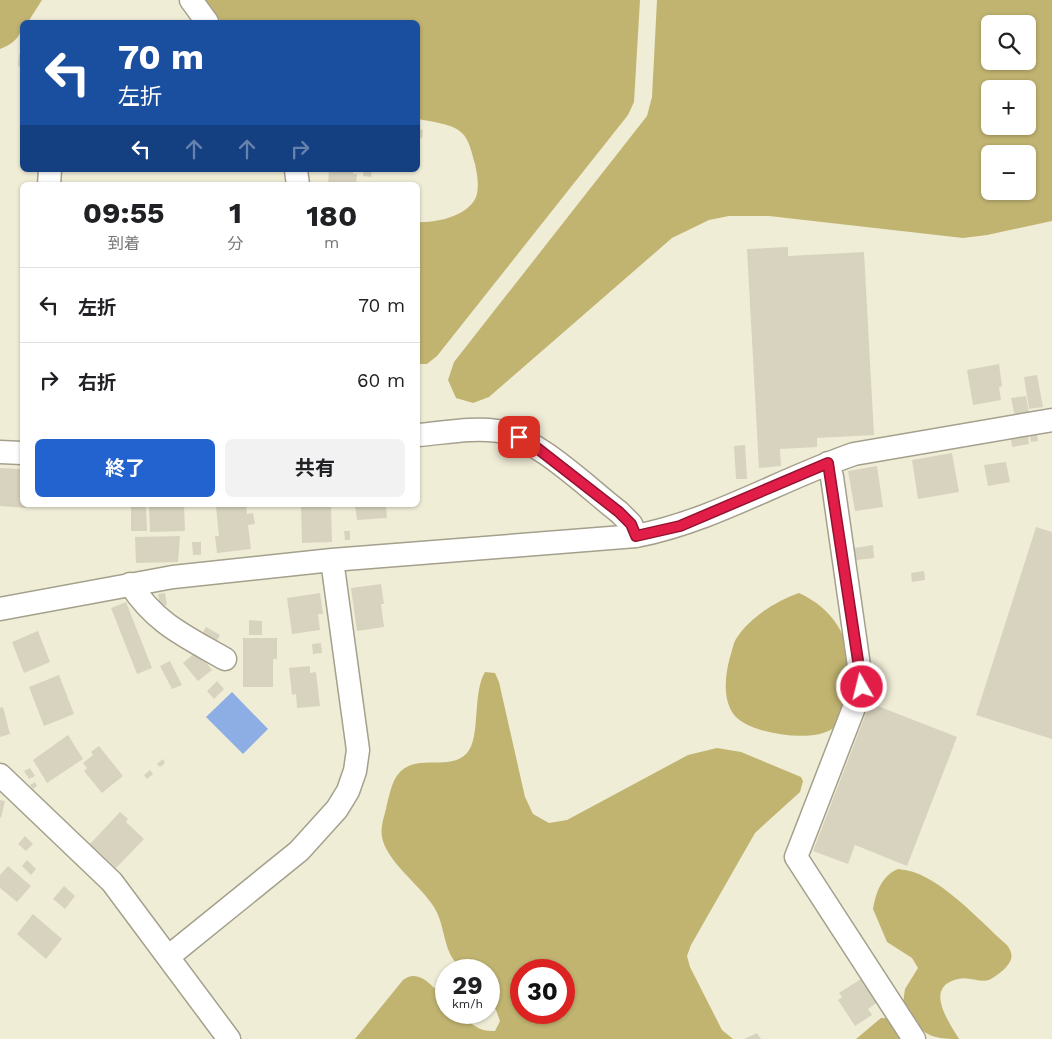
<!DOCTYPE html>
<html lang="ja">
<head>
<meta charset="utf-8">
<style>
  :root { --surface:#fff; --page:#f2f2f2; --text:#202124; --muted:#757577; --line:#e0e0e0; --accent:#2263cf }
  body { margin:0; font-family:"Work Sans","Noto Sans JP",sans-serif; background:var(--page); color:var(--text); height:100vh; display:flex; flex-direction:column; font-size:19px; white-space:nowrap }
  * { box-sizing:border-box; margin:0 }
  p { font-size:16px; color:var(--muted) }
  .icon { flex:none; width:28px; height:28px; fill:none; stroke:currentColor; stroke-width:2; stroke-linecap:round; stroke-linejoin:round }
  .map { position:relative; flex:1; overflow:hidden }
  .details { position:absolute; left:20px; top:182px; width:400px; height:325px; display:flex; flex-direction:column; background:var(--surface); border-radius:8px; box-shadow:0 1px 4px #0004 }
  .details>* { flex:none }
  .top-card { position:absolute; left:20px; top:20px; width:400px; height:152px; border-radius:8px; box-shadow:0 1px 4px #0004; background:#1a4fa0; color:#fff; overflow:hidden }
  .buttons { position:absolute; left:981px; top:15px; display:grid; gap:10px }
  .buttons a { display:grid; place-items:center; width:55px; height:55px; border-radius:8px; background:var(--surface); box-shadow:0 1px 4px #0004; font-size:25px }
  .speed { position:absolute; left:435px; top:959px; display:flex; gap:10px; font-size:25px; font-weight:700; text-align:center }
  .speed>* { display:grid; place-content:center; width:65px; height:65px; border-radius:50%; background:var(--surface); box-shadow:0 1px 4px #0004; line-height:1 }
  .speed small { font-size:12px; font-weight:400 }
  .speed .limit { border:8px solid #d22; background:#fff; color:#111 }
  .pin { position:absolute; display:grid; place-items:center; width:42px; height:42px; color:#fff; margin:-21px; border-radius:10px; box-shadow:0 2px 8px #0006 }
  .me { position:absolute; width:55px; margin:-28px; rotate:352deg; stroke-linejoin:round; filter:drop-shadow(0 0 4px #0008) }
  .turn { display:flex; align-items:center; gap:18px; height:105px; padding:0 15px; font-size:22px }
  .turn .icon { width:65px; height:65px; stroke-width:2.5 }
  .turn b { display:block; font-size:35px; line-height:42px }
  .lanes { display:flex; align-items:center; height:48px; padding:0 15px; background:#0003; justify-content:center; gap:25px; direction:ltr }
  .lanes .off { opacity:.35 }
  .eta { display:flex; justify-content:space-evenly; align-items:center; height:85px; text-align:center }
  .eta b { font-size:30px; font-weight:700; line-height:35px }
  .action { display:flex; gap:10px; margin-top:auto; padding:10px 15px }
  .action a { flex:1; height:58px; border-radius:8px; background:var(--accent); color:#fff; font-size:20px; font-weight:700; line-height:58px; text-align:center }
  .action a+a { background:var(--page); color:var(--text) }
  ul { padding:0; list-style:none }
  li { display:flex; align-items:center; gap:15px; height:75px; padding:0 15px; border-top:1px solid var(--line) }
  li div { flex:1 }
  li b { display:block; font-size:19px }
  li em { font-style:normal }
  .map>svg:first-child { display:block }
</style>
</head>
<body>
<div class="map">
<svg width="1052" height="1039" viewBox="0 0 1052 1039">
  <rect width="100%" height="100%" fill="#f0edd7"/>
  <path fill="#c1b471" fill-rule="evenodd" d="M0,0H42L28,22H22C22,37 13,44 0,49Z
    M205,0H640L634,102L628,115L437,356L427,364H418V222C436,223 471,216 477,194C479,183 477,174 475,164C472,154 470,143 464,135C454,123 431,122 418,119V22H221Z
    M657,0H1052V221L987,235L963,238L769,216H729L709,220L672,238L489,397L473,403L456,398L448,380L454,362L647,116L652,97ZM990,24H1028V61H990ZM990,89H1028V126H990ZM990,154H1028V191H990Z
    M799,593C843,613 860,657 846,703C843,712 840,723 832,729C811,743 751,734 735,716C722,701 725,675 730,657C732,652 733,644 736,639C749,618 776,601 799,593Z
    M485,672L495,673L499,682L525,797L533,814L549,823L567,820L688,755L717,748L741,752L801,777L803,781L800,792L755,833L691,945L687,956L690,967L722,1030L733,1039H355L403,980C420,967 434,989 446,1000V1012L459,1013C471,1023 478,1032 495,1031L500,1021L496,1010L489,1002V970H460C457,965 453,959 450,954C443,939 443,921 434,907C421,886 386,861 382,837C380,826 385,815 387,804C390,793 392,780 400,772C419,753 449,772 467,753C481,738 472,693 485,672ZM521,970H564V1012H521Z
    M898,869C937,871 978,920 1007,945C1012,952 1014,958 1007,966C1003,971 995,977 989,980C980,983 968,976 958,979C923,987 949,1022 959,1039C923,1039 922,1032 903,1003L905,989L918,968L912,958L887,942L873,909C876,893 881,876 898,869Z
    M881,1018H888L902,1039H856Z"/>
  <path fill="#8daee5" d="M232,692L268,729L243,754L206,717Z"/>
  <path fill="#d7d3be" d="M19,54L22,55V67L18,66Z
    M418,129L423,130L422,138H418Z
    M329,170H353V174H357L356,185H328Z
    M364,170H372L371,177L363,176Z
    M788,247V256L864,252L874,435L817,438V447L780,449L781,466L759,468L747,249Z
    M999,364L1002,386L999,387L1001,400L973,405L967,370Z
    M1037,375L1043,407L1029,409L1024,377Z
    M1026,396L1029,414L1015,417L1011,398Z
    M1028,435L1029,444L1012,447L1011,438Z
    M1037,435L1038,441L1031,442L1030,436Z
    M745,445L747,479H736L734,446Z
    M952,453L959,492L918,499L912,460Z
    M1006,462L1010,482L988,486L984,465Z
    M877,466L883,507L855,511L848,471Z
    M0,468L22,469V505H26V508L0,506Z
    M131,505H146L147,531H131Z
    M149,505H184L185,531L150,532Z
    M246,505L247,514L253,513L255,524L248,525L251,549L217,553L215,536H219L216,507Z
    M301,505H331L332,542L302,543Z
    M355,505H386L387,518L357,520Z
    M1036,527L1052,532V739L976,715Z
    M344,531H350V540H345Z
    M180,536L178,562L136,563L135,537Z
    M192,542H201V555H193Z
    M873,545L874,558L856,560L854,548Z
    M924,571L925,580L912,582L911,573Z
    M381,584L384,604H381L384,627L357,631L351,588Z
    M165,593L167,605L160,606L158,594Z
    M320,593L323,614H318L320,630L292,634L287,598Z
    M126,602L152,668L137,674L111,608Z
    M249,620L262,621V635H249Z
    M206,627L220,635L215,644L201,636Z
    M38,631L50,662L24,673L12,642Z
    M243,638H277V659H273V687H243Z
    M321,643L322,653L313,654L312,644Z
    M197,651L212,670L198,681L183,663Z
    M170,661L182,685L172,689L160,666Z
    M310,666V673L316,672L320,706L297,708L296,694L292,695L289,668Z
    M59,675L74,714L44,726L29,687Z
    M217,681L224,689L214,699L207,691Z
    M870,703L957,737L907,866L855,845L848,864L813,851Z
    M3,707L10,734L0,737V708Z
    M68,735L83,759L47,783L33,760Z
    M99,746L123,776L102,793L84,771L87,768L83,763L93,755L91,752Z
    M163,759L165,763L160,767L157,764Z
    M30,768L35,776L29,779L24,771Z
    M150,770L153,774L147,779L144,775Z
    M35,782L37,786L33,789L30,785Z
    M0,800L5,801L1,818L0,817Z
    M120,812L128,819L126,822L144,839L116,868L90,844Z
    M25,836L33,844L26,851L18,844Z
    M27,860L36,869L31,875L22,866Z
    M8,866L31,886L17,902L0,888V875Z
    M64,886L75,896L65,909L53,899Z
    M33,914L62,939L46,959L17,934Z
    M864,977L879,1001L868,1009L872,1015L855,1026L838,1000L842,997L839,993Z
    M757,1033L761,1039H744Z"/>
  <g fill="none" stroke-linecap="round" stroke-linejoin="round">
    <g stroke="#a4a08c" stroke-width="25">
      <path id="minor" d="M191,0L207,22
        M296,170L298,185
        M49,185L50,170
        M418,435C444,433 472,427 498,431C536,437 588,488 619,512L631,524L636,536
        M0,452L22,453
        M828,463L832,477L862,687L796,857L914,1039
        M130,584C156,624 185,636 225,659
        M0,609L173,577L332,560L636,536C713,521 781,479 854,454L1052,420
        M0,775L112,882L229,1039
        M168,957L299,851L337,809L348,791L355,771L358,750L332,560"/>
    </g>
    <use href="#minor" stroke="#fff" stroke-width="22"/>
  </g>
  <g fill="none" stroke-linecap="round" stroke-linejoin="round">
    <g stroke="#92132f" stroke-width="12">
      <path id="route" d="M519,437L537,448L619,512L631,524L636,536L680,526L828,463L862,687"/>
    </g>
    <use href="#route" stroke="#e11d48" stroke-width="9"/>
  </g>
</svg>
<div class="buttons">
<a><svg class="icon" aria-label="search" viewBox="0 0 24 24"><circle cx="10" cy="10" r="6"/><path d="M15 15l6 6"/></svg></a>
<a>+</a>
<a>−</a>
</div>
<div class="speed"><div>29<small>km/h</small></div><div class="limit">30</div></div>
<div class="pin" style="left:519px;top:437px;background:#d93025"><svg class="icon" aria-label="arrive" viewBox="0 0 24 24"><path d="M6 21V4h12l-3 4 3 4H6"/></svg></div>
<svg class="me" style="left:862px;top:687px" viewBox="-20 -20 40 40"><circle r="17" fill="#e11d48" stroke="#fff" stroke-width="3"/><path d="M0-11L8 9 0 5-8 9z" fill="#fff"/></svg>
<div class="top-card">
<div class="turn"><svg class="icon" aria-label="left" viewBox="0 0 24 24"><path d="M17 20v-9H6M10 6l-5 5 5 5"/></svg><div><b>70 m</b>左折</div></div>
<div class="lanes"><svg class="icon" aria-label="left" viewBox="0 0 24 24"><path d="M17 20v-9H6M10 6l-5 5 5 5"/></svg><svg class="icon off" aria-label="ahead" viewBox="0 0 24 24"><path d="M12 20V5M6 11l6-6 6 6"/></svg><svg class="icon off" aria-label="ahead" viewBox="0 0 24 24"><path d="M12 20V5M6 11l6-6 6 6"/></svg><svg class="icon off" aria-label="right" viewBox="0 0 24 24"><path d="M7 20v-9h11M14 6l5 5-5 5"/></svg></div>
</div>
<section class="details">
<div class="eta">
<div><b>09:55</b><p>到着</p></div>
<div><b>1</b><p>分</p></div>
<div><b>180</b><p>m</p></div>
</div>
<ul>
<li><svg class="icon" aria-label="left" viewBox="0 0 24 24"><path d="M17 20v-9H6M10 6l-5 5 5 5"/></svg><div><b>左折</b></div><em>70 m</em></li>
<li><svg class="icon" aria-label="right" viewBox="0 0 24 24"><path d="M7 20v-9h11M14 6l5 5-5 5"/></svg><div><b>右折</b></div><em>60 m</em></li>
</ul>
<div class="action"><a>終了</a><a>共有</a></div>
</section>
</div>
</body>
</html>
